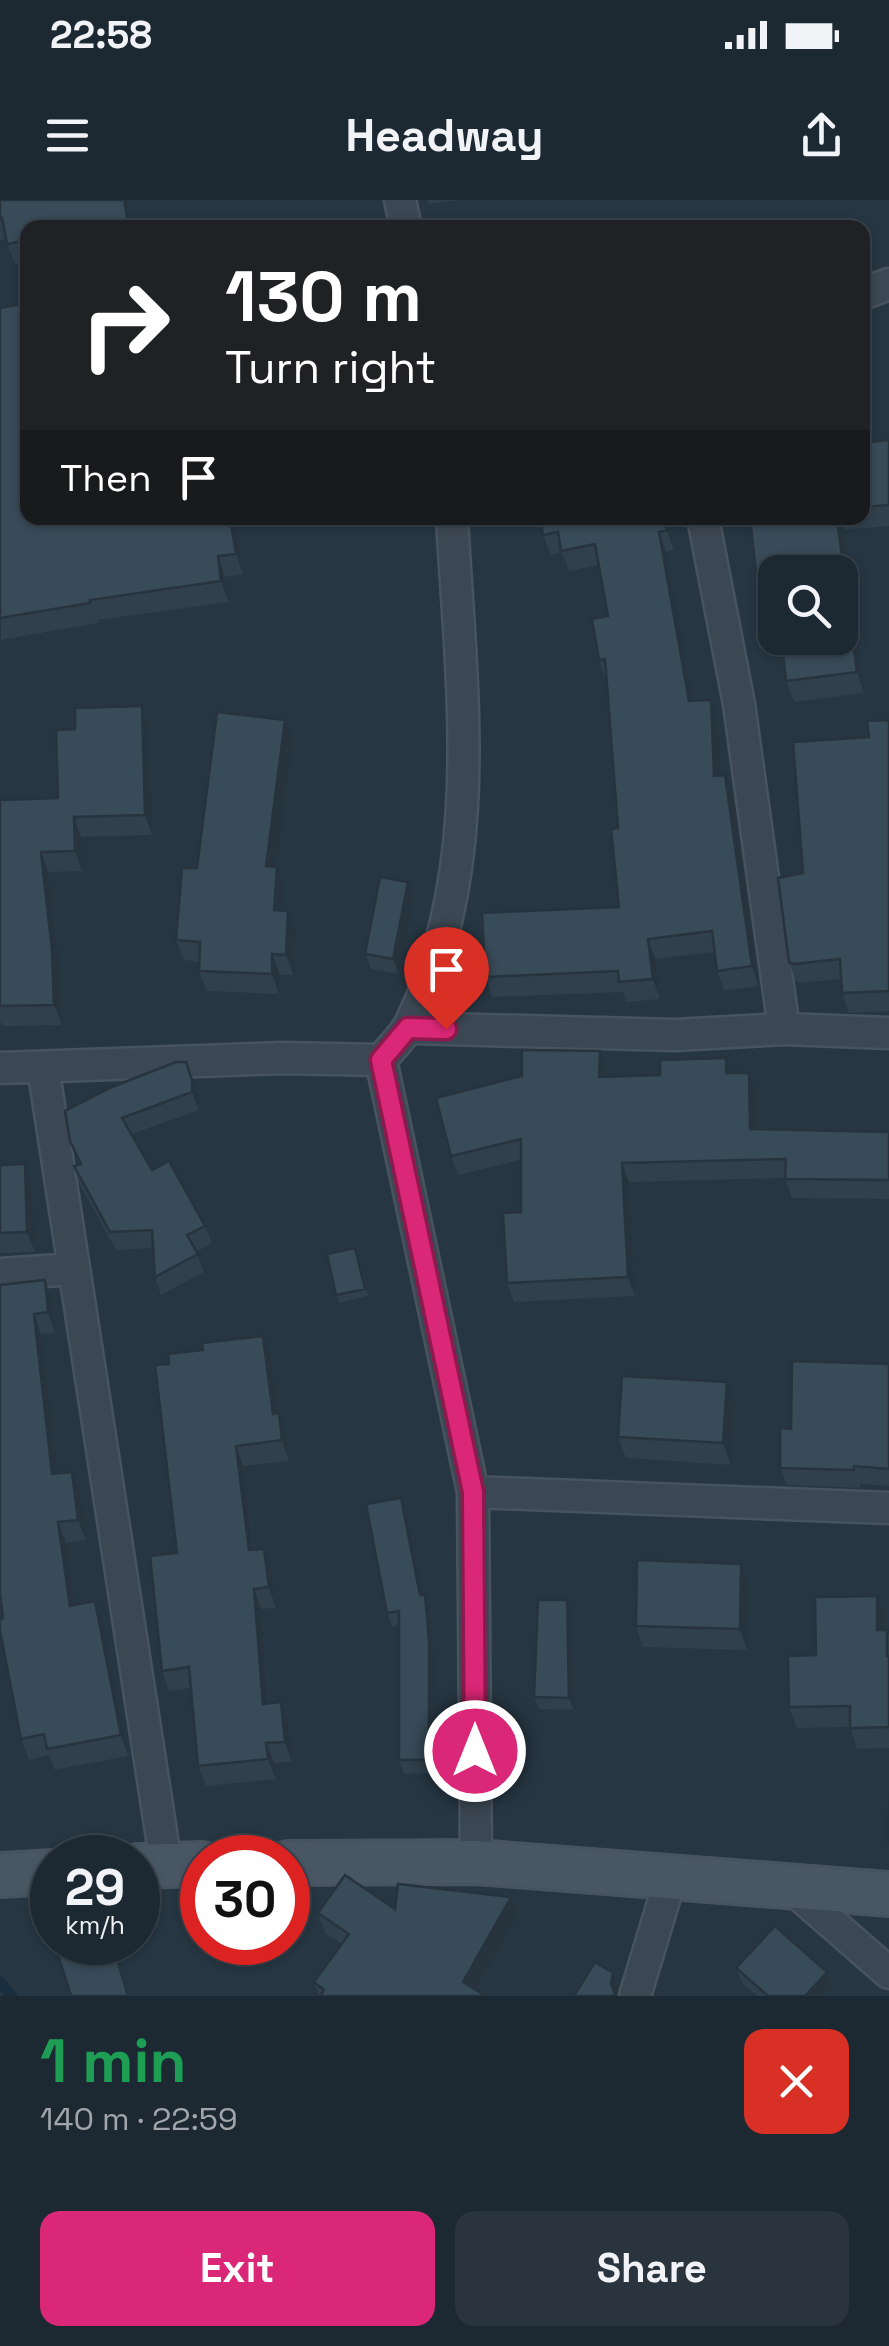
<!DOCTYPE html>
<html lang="en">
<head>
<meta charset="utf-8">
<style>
  :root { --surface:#1c2832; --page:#29343e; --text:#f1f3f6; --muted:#a0a6ac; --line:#3a444d; --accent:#db2777 }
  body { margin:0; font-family:"Space Grotesk",sans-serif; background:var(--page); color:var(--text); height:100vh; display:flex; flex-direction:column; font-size:38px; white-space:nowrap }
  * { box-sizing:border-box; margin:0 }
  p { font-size:32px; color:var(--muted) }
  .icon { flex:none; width:55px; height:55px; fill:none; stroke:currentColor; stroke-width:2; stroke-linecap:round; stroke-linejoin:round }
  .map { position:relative; height:1796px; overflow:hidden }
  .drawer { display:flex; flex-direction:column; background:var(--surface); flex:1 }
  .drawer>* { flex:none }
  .top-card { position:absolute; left:20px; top:20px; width:850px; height:305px; border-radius:20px; box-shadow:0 2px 8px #0004,0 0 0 2px var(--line); background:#202124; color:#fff; overflow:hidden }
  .tools { position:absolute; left:758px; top:355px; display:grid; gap:20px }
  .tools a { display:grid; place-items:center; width:100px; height:100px; border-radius:20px; background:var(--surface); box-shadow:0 2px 8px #0004,0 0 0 2px var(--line); font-size:50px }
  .speed { position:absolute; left:30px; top:1635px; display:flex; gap:20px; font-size:50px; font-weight:700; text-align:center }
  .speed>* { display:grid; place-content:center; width:130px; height:130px; border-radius:50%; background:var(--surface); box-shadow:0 2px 8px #0004,0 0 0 2px var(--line); line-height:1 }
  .speed small { font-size:25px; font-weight:400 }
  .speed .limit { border:15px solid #d22; background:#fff; color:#111 }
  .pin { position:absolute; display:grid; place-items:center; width:85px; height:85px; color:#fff; margin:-102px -42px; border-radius:50% 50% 50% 0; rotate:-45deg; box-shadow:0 0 10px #0007 }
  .pin .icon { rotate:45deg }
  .me { position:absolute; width:110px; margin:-55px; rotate:0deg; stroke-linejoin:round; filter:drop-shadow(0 0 8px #0008) }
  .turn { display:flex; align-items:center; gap:35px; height:210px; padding:0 40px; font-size:45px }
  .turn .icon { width:130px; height:130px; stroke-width:2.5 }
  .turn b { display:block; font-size:70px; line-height:85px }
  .then { display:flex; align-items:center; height:95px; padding:0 40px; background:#0003; gap:20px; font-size:38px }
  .round { display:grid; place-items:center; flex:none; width:105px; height:105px; border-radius:20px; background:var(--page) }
  .summary { display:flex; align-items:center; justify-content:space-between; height:170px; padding:0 40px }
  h1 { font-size:60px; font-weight:700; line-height:75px; color:#1e9e55 }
  .cta { display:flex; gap:20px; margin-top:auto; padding:20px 40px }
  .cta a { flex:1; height:115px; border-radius:20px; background:var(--accent); color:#fff; font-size:40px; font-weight:700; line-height:115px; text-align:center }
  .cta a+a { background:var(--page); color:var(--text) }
  .status { display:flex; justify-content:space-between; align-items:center; height:70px; padding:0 50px; background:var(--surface); direction:ltr }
  .status svg { height:28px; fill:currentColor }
  header { display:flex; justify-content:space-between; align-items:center; height:130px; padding:0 40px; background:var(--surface); font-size:45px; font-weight:700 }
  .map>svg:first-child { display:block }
</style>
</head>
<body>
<div class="status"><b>22:58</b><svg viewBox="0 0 49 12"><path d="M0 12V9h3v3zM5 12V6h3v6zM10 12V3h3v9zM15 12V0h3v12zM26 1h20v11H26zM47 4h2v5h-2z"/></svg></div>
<header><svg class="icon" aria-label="menu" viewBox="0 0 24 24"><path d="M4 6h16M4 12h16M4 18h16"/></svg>Headway<svg class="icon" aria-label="share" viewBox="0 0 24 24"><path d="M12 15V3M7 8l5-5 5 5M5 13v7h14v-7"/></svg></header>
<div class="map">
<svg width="889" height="1796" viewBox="0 0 889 1796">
  <rect width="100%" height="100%" fill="#263642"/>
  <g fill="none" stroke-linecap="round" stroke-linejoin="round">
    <path stroke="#192f40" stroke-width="11" d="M0,1782L12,1796"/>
    <g stroke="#47535e" stroke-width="35">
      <path id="street" d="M400,0L406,28
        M862,94L889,84
        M703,318L739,504L784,829
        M408,828L675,835L784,829L889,833
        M381,860L473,1292L476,1662
        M43,867L166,1664
        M0,868L282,858L381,860C390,849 403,837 410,824C487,668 461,485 452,318
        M0,1074L74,1069
        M473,1292L889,1308
        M788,1685L889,1773
        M635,1796L671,1677"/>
    </g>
    <g stroke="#47535e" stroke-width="48">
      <path id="secondary" d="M288,1663L476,1662L889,1694
        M138,1666L202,1664
        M0,1675L52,1672"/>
    </g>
    <use href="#street" stroke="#3b4752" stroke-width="30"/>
    <use href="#secondary" stroke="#495765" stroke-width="42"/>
  </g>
  <path fill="#30404c" d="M0,0H127L133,28H28V62L15,64L6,39L0,40Z
    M427,0H460L428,4Z
    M0,108L28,318H235L243,374L225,377L229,402L97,420L98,423L1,440Z
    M889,240V326L844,330L864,493L794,502L786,481L775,372V420L766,421L759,400L750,318H862V243Z
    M540,318H667L674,350L666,352L692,500H711L718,520L721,575H725L733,595L759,786L724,791L717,771L715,752L655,759L660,799L626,802L623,792L492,797L485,777L619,707L618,628L606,480L599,460L608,416L599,365L569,371L562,353L551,355L543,335Z
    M142,506L149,527L152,635L81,637L82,671L48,672L60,770L62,825L2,826L0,820V600L58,598L75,529Z
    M889,520V811L849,813L842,793L841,779L801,783L796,781L789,762L803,673L869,537Z
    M292,540L276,667L284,687L283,711H288L295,731L294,775H280L279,794L207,791L199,771V762L184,760L176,740Z
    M408,682L414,697L399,774L371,769L365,754Z
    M600,851L607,870V876L732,873L756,893V929L889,932V999L792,998L785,978L629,982L635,1096L514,1102L507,1083L521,1012V960L458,975L451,956L522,876Z
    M176,862L199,898V910L132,934L152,970L205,1026L212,1043L196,1052L204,1072L161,1095L155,1077L153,1048L116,1050L80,984L74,966L79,964L70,941Z
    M0,965L32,984L35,1052L0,1053Z
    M358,1055L368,1096L339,1103L336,1095Z
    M0,1085L52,1101L55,1133L41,1134L57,1273L72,1272L80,1292L86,1340L66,1343L74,1405L103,1422L128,1556L55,1570L49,1555L29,1560L21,1539L3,1418Z
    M271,1156L278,1214L286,1234L289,1261L243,1266L254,1350L271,1369L276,1408L261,1409L269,1503L281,1502L288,1522L292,1562L274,1563L276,1579L206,1586L198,1566L191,1488L169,1491L162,1471L177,1353L169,1164Z
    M889,1164V1286L860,1284V1288L787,1285L780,1268L791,1229Z
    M735,1203L731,1265L626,1258L618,1237Z
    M406,1311L422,1395H425L430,1409L434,1454V1573L404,1574L399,1560V1425L392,1427L387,1413Z
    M741,1364L749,1385L747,1450L643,1447L636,1426Z
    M567,1400L572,1412L574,1510L539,1509L534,1497Z
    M884,1417V1430H887L889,1436V1548L857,1549L850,1527L797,1528L789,1507L816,1455Z
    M395,1709L518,1716L477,1790L319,1796L314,1782L342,1744L325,1733L318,1713Z
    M736,1768L827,1772L832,1787L824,1796H757L742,1783Z"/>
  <path fill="#27343e" d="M124,0H127L133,28H129Z
    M230,318H235L243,374L236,354Z
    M664,318H667L674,350L667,330Z
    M837,318H839L844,330L864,493L857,472Z
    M659,332L666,352L696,521L689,501Z
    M218,356L225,377L229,402L221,381Z
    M711,500L718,520L722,596L714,576Z
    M142,506L149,527L152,635L145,615Z
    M285,520L292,540L274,687L266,666Z
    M725,575L733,595L759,786L752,766Z
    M74,617L81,637L82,671L75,651Z
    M41,652L48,672L60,770L62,825L54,805Z
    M277,667L284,687L282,731L274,710Z
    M408,682L414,697L399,774L393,759Z
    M288,711L295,731L294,775L286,755Z
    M648,739L655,759L660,799L653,779Z
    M272,754L280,775L279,794L272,774Z
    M600,851L607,870L606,896L599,877Z
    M749,873L756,893L757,948L750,929Z
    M192,880L199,898V910L192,892Z
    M622,963L629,982L635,1096L628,1077Z
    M25,964L32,984L35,1052L27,1032Z
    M45,1080L52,1101L55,1133L48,1112Z
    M34,1114L41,1134L60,1295L52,1274Z
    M263,1136L271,1156L280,1234L273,1214Z
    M727,1182L735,1203L731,1265L723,1243Z
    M279,1213L286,1234L289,1261L282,1240Z
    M236,1246L243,1266L256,1371L249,1350Z
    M72,1272L80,1292L86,1340L78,1320Z
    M401,1298L406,1311L425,1409L420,1395Z
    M58,1322L66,1343L77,1427L70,1406Z
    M264,1349L271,1369L276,1408L269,1387Z
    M741,1364L749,1385L747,1450L740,1429Z
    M254,1389L261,1409L270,1524L263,1504Z
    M425,1395L430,1409L434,1454V1573L429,1560Z
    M877,1396L884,1417L885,1451L877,1430Z
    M567,1400L572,1412L574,1510L569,1498Z
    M95,1401L103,1422L128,1556L121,1535Z
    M281,1502L288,1522L292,1562L285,1542Z
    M266,1543L274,1563L276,1579L268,1559Z
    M511,1697L518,1716L473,1796L463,1782Z
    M827,1772L832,1787L824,1796H805Z
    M613,1773L618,1787L617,1796H613L611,1784Z"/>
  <path fill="#384b58" stroke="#27343e" stroke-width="2.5" d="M0,0H124L129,28H104L103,24L86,28H28V40L7,44L2,18L0,19Z
    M28,103V318H230L236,354L218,356L221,381L90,400V403L0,418V108Z
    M889,240V305L862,307V243Z
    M540,318H664L667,330L659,332L689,501L711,500L714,576L725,575L752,766L717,771L712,731L648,739L653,779L619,782L618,771L485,777L482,713L619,707L611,629L618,628L605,459L599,460L592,419L608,416L595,344L561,351L558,332L543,335Z
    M750,318H837L857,472L786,481L781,438H840V372H775V397L759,400Z
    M142,506L145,615L74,617L75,651L41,652L52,750L54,805L0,806V600L58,598L56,530L75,529V508Z
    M217,512L285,520L266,666L277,667L274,710L288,711L286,755L272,754V774L199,771L200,742L176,740L182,668H197Z
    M889,520V791L842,793L840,759L794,764L789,762L778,678L803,673L793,542L869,537L867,521Z
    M380,677L408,682L393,759L365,754Z
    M522,850L600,851L599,877L660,875V860L726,858V873H749L750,929L889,932V980L785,979L786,959L622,963L628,1077L507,1083L503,1013L521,1012V939L451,956L436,898L522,876Z
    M176,862H186L192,880V892L122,918L152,970L169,961L205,1026L187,1035L198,1054L155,1077L152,1030L110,1032L74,966L81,964L70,941L65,911L112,887Z
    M25,964L27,1032L0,1033V965Z
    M355,1048L365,1089L336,1095L327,1054Z
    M45,1080L48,1112L34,1114L52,1274L72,1272L78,1320L58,1322L70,1406L95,1401L121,1535L47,1549L44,1534L21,1539L0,1431V1419L3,1418L0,1393V1085Z
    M263,1136L273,1214L279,1213L282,1240L236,1246L249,1350L264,1349L269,1387L254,1389L263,1504L281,1502L285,1542L266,1543L268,1559L198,1566L189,1467L162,1471L150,1356L177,1353L155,1165L169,1164L168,1154L203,1150L202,1143Z
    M792,1161L889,1164V1269L854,1266V1270L780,1268V1228L791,1229Z
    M622,1176L727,1182L723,1243L618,1237Z
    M401,1298L420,1395H425L429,1441V1560H399V1411L387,1413L366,1304Z
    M637,1360L741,1364L740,1429L636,1426Z
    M877,1396V1430H887V1456H889V1527L850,1528V1506L789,1507L788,1456L816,1455L815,1397Z
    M538,1400H567L569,1498L534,1497Z
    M889,1596V1643H887Z
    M345,1675L395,1709L398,1684L511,1697L463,1782L486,1796H320L324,1790L314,1782L349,1734L318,1713Z
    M775,1726L827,1772L805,1796H768L736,1768Z
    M54,1742H112L128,1796H71Z
    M595,1762L613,1773L611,1784L615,1793L613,1796H574Z"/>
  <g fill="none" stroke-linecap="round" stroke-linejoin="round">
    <g stroke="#8e194d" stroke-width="25">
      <path id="route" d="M446,829L408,828L381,860L473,1292L475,1551"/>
    </g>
    <use href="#route" stroke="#db2777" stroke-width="18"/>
  </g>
</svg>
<div class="tools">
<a><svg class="icon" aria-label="search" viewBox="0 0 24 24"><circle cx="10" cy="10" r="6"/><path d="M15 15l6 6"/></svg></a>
</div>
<div class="speed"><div>29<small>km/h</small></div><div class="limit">30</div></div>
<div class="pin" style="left:446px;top:829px;background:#d93025"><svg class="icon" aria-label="arrive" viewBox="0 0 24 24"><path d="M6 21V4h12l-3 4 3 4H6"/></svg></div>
<svg class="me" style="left:475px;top:1551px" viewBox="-20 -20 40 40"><circle r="17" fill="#db2777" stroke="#fff" stroke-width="3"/><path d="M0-11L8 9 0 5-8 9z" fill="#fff"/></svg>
<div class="top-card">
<div class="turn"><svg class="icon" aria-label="right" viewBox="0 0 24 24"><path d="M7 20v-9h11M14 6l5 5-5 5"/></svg><div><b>130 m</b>Turn right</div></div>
<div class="then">Then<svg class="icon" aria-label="arrive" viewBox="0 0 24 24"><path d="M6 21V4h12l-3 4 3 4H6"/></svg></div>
</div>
</div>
<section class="drawer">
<div class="summary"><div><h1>1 min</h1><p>140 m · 22:59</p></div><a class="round" style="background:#d93025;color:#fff"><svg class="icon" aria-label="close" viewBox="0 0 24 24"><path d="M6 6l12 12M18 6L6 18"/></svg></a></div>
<div class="cta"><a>Exit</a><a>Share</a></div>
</section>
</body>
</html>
